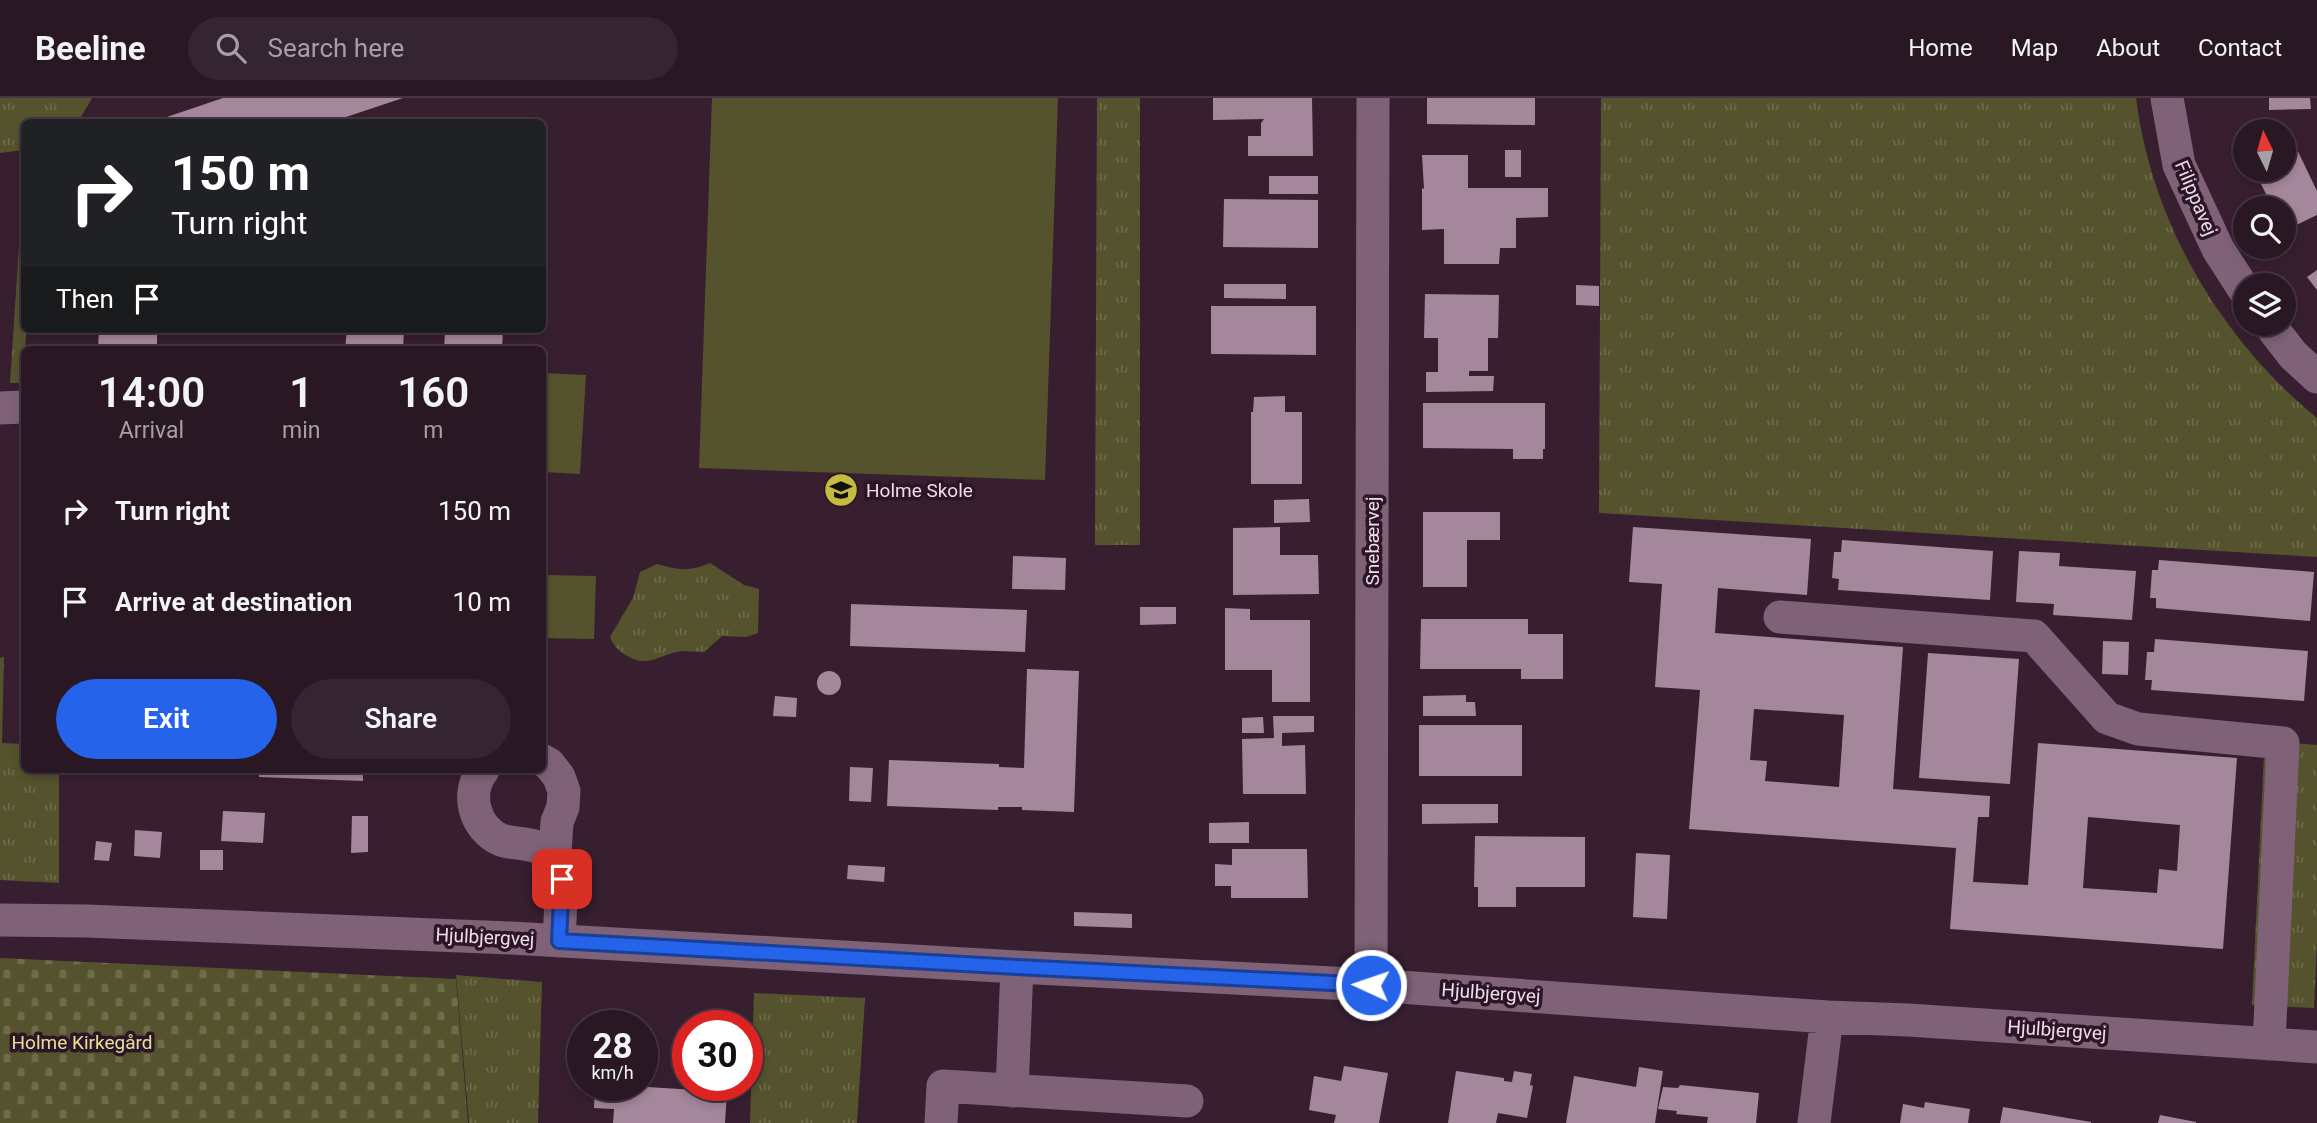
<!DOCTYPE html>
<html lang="en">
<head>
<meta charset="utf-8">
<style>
  :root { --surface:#291724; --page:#352431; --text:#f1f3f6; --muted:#a59fa6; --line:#453641; --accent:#2563eb }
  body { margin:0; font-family:Roboto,sans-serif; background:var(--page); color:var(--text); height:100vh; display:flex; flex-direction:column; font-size:26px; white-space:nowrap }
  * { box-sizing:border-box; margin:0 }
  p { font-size:23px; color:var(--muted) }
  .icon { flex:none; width:38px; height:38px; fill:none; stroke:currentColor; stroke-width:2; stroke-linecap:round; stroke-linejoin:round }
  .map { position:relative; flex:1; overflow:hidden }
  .sheet { position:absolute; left:21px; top:248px; width:525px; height:427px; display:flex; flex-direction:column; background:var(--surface); border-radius:10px; box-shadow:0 4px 10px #0003,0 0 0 2px var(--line) }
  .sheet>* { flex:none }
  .banner { position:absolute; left:21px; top:21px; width:525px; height:214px; border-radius:10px; box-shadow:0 4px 10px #0003,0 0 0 2px var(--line); background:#202124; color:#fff; overflow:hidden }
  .needle { width:46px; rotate:355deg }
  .buttons { position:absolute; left:2233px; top:21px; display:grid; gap:14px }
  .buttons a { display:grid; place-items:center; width:63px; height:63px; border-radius:50%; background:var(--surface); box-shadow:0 4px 10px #0003,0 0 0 2px var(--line); font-size:35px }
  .speed { position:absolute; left:567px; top:912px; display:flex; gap:14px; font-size:35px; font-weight:700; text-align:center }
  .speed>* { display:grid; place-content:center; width:91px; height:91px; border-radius:50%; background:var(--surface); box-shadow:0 4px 10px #0003,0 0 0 2px var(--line); line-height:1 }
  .speed small { font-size:18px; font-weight:400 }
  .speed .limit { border:10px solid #d22; background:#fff; color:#111 }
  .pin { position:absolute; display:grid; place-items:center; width:60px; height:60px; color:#fff; margin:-30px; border-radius:14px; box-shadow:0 4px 10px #0006 }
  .me { position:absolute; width:77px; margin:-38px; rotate:273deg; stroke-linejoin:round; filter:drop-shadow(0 0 5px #0008) }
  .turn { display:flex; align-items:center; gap:24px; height:147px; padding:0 35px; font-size:32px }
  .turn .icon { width:91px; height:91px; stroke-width:2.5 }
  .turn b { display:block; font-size:49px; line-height:60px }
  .then { display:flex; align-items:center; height:66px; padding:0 35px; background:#0003; gap:14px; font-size:26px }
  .eta { display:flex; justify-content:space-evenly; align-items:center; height:119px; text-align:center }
  .eta b { font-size:42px; font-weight:600; line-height:49px }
  .cta { display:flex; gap:14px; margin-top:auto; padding:14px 35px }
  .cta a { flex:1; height:80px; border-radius:42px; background:var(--accent); color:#fff; font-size:28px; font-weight:600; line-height:80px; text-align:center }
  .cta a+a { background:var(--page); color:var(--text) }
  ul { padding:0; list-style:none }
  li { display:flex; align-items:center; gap:21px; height:91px; padding:0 35px }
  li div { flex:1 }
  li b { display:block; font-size:26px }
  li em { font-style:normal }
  header { display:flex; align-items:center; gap:42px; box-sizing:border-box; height:98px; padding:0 35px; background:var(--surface); border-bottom:2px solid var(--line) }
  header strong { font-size:33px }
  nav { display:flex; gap:38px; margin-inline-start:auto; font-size:24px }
  .search { width:490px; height:63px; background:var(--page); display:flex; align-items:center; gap:18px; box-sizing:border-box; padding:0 24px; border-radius:38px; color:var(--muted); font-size:26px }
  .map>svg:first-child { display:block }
</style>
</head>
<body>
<header>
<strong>Beeline</strong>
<div class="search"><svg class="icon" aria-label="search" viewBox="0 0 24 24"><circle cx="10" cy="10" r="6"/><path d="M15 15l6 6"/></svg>Search here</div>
<nav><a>Home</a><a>Map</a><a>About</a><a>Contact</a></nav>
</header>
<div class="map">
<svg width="2317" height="1025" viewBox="0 0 2317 1025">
  <defs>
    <pattern id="grass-tufts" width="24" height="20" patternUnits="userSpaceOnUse" patternTransform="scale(1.75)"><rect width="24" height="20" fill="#55532d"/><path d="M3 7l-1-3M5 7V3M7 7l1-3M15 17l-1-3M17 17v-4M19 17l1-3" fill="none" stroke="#6e6b4b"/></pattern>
    <pattern id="cemetery-stones" width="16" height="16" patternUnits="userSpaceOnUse" patternTransform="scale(1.75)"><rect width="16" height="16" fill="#55532d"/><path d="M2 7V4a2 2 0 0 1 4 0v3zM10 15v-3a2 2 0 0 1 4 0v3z" fill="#6e6b4b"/></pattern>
  </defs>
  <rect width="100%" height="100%" fill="#371f30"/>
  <path fill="url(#grass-tufts)" d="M0,0H92L78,24H24V52L0,55Z
    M1097,0H1140V447H1095Z
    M1601,0H2136C2152,125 2220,240 2317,320V459L1599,415Z
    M24,71V231H26L24,285H10Z
    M657,466C678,472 690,474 710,465L744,487L759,491L758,535L746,539L722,538L704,554C697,554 689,553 682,553C659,556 648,572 624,556C617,551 613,547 610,539L633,500L640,474Z
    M4,559L2,645L24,646V672H59V785L0,782V560Z
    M2291,645L2317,647V844L2314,910L2252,907L2264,656Z
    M456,877L542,884L538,1025H469Z
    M754,895L865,900L857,1025H750Z"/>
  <path fill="url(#cemetery-stones)" d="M0,860L456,881L468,1025H0Z"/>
  <path fill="#55532d" d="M712,0H1058L1045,382L699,370Z
    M542,275L586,277L580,376L543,374Z
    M543,477L596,478L594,541L543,540Z"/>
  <path fill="#a5879c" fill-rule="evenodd" d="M223,0H403L331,24H152Z
    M1213,0H1312L1313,58H1248V38H1261V25L1264,21L1213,22Z
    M1427,0H1535V27L1427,26Z
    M2269,0H2310L2311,11L2269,12Z
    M2292,41L2317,93V117L2284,133V110H2273L2254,72H2284V45Z
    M1505,52H1521V79H1505Z
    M1422,57H1468V90H1548V119L1516,120V150H1500L1499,166H1444V131L1422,132V90L1424,91Z
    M1269,78H1318V96H1269Z
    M1224,101L1318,102V150L1223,149Z
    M2317,172V192L2307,179Z
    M1224,186H1286V201L1224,200Z
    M1576,187L1599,188V208L1576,207Z
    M1425,196L1499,197L1498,240H1488V273H1469V278H1494L1493,293L1426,294V274H1438V240H1424Z
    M1211,208H1316V257L1211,256Z
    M99,231H157V252H98Z
    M347,231H404L403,252H345Z
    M436,231H503L502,252H444L445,234L436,233Z
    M1285,298V314H1302V386H1251V314H1253L1254,299Z
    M1423,305H1545V351H1543V361H1513V351L1423,350Z
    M1309,401L1310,424L1274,425V402Z
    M1423,414H1500V442H1467V489H1423Z
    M1280,429V457H1318L1319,496L1233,497V430Z
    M1633,429L1811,441L1807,497L1718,490L1715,535L1903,549L1893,691L1990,698L1989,719H1978L1973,784L2028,787L2038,645L2237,660L2223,851L1950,831L1956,750L1689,731L1700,592L1655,589L1662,486L1629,484ZM1754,611L1844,617L1839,689L1765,683L1767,663L1750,662ZM2088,719L2180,727L2177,773L2159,771L2157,795L2083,790Z
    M1842,442L1993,453L1990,502L1838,492L1839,481L1832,480L1834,454H1841Z
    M2019,453L2060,455L2059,468L2136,473L2132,522L2053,517L2054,506L2016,504Z
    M1013,458L1066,460L1065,492L1012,491Z
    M2159,462L2314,474L2310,523L2156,510V500H2150L2152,472H2158Z
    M851,506L1027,512L1025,554L850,548Z
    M1140,509H1176V526L1140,527Z
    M1225,510L1250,511V522H1310V604H1272V572H1225Z
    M1421,521H1528V536H1563V581H1521V571H1420Z
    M2155,541L2308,553L2304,603L2151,592L2152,582H2145L2147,554H2154Z
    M2103,543L2129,544L2128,577L2102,576Z
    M1928,555L2019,561L2010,686L1919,680Z
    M1027,571L1079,573L1074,714L1022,712V709H998V712L887,708L889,662L999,666V669L1024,670Z
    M817 585a12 12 0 1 1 24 0a12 12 0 1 1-24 0Z
    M1466,597V604H1475L1476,618H1423V598Z
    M775,598L797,600L796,619L773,618Z
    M1273,618H1314V634L1282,635V648L1305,647L1306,696H1243L1242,641L1274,640Z
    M1263,619L1264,635H1242V620Z
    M1419,627H1522V678H1419Z
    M850,669L873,670L871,704L849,703Z
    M259,672H363V683L259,679Z
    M1422,706H1498V725L1422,726Z
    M223,713L265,715L263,745L221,743Z
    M352,718H368V754L351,755Z
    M1249,724V745H1209V725Z
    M135,732L162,734L160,760L134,758Z
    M1475,738L1585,739V789H1516V809H1478V789H1474Z
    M96,743L112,745L109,763L94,762Z
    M1232,751H1307L1308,800H1231V788H1215V766L1232,767Z
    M200,752H223V772H200Z
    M1636,755L1670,757L1667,821L1633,819Z
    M848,767L885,769L884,784L847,781Z
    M1074,814L1132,816V830L1074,828Z
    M1344,968L1388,975L1379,1025H1334L1336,1017L1309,1012L1314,978L1341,983Z
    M1639,969L1663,973L1655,1025H1566L1574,978L1636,989Z
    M1456,973L1504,980V983L1512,984L1514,973L1532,976L1530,987L1533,988L1527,1020L1498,1015L1496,1025H1448Z
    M616,987L727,994L725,1025H613L614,1011L594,1010L595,988L616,990Z
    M1680,987L1759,995L1756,1025H1707L1708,1019L1676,1016L1677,1013L1658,1011L1663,989L1678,990Z
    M1925,1004L1970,1011L1968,1025H1900L1903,1006L1924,1010Z
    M2003,1009L2091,1024V1025H2000Z
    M2160,1017L2196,1024V1025H2158Z"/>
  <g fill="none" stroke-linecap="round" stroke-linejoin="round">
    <path stroke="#7f6277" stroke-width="33" d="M2167,0L2179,67L2218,151L2245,193
      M2269,226L2293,257L2317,279
      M0,310L24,309
      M1780,519L2034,538L2107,620L2138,631L2283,645L2269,946
      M542,662L549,666L559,679L564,693L563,709L557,724L555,754L562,781L559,843
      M483,672C465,695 474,730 501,742C510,745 520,745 529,747C538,748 547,752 555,754
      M0,822L86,823L511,840L1017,869L1371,887L1827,919L1908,922L2317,949
      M1371,887L1373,0
      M1012,993L1017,869
      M941,1025L943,988L1187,1003
      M1814,1025L1827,919"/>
  </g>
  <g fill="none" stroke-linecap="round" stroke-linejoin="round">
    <g stroke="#184099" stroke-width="18">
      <path id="route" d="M562,781L559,843L1017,869L1371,887"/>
    </g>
    <use href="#route" stroke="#2563eb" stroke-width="12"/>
  </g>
  <defs>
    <g id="school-disc" transform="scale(1.75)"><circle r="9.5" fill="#c4bc3e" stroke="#2c1527"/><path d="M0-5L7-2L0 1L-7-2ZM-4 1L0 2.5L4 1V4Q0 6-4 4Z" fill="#111"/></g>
  </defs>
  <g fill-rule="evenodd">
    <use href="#school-disc" x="841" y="392"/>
  </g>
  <g text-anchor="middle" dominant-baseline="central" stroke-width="7" stroke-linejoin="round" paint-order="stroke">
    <g font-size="19" fill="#eddde8" stroke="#2c1527">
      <text transform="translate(2196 100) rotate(67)">Filippavej</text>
      <text transform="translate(1372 443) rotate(-90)">Snebærvej</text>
      <text transform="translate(485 839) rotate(3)">Hjulbjergvej</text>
      <text transform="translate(1491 895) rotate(4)">Hjulbjergvej</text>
      <text transform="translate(2057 932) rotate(4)">Hjulbjergvej</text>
    </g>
    <g font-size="19" fill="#eddde8" stroke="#2c1527" text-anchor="start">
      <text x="866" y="392">Holme Skole</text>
    </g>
    <g font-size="19" fill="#e4e197" stroke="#2c1527">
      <text x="82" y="944">Holme Kirkegård</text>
    </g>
  </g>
</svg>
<div class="buttons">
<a><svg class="needle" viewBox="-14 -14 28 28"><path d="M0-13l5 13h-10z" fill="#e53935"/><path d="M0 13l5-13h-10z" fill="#a59fa6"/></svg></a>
<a><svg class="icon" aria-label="search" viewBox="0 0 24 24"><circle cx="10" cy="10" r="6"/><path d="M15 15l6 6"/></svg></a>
<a><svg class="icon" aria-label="layers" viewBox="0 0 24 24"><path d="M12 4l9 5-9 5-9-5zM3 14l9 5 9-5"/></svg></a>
</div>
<div class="speed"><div>28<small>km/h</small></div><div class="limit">30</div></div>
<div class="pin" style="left:562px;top:781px;background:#d93025"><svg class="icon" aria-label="arrive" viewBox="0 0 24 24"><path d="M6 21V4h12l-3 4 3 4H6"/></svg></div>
<svg class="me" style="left:1371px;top:887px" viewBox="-20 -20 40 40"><circle r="17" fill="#2563eb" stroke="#fff" stroke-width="3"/><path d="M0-11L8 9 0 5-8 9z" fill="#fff"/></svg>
<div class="banner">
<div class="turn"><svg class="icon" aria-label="right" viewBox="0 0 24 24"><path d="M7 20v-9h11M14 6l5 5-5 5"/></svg><div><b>150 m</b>Turn right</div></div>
<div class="then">Then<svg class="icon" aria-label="arrive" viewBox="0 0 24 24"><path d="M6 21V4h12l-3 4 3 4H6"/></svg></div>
</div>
<section class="sheet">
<div class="eta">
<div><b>14:00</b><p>Arrival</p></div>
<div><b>1</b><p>min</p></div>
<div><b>160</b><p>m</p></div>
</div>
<ul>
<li><svg class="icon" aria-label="right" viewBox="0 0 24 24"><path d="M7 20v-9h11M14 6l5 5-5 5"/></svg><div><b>Turn right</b></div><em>150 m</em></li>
<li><svg class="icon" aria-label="arrive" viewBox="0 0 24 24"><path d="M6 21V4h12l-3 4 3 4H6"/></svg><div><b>Arrive at destination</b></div><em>10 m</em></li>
</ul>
<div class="cta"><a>Exit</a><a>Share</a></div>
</section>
</div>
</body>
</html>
